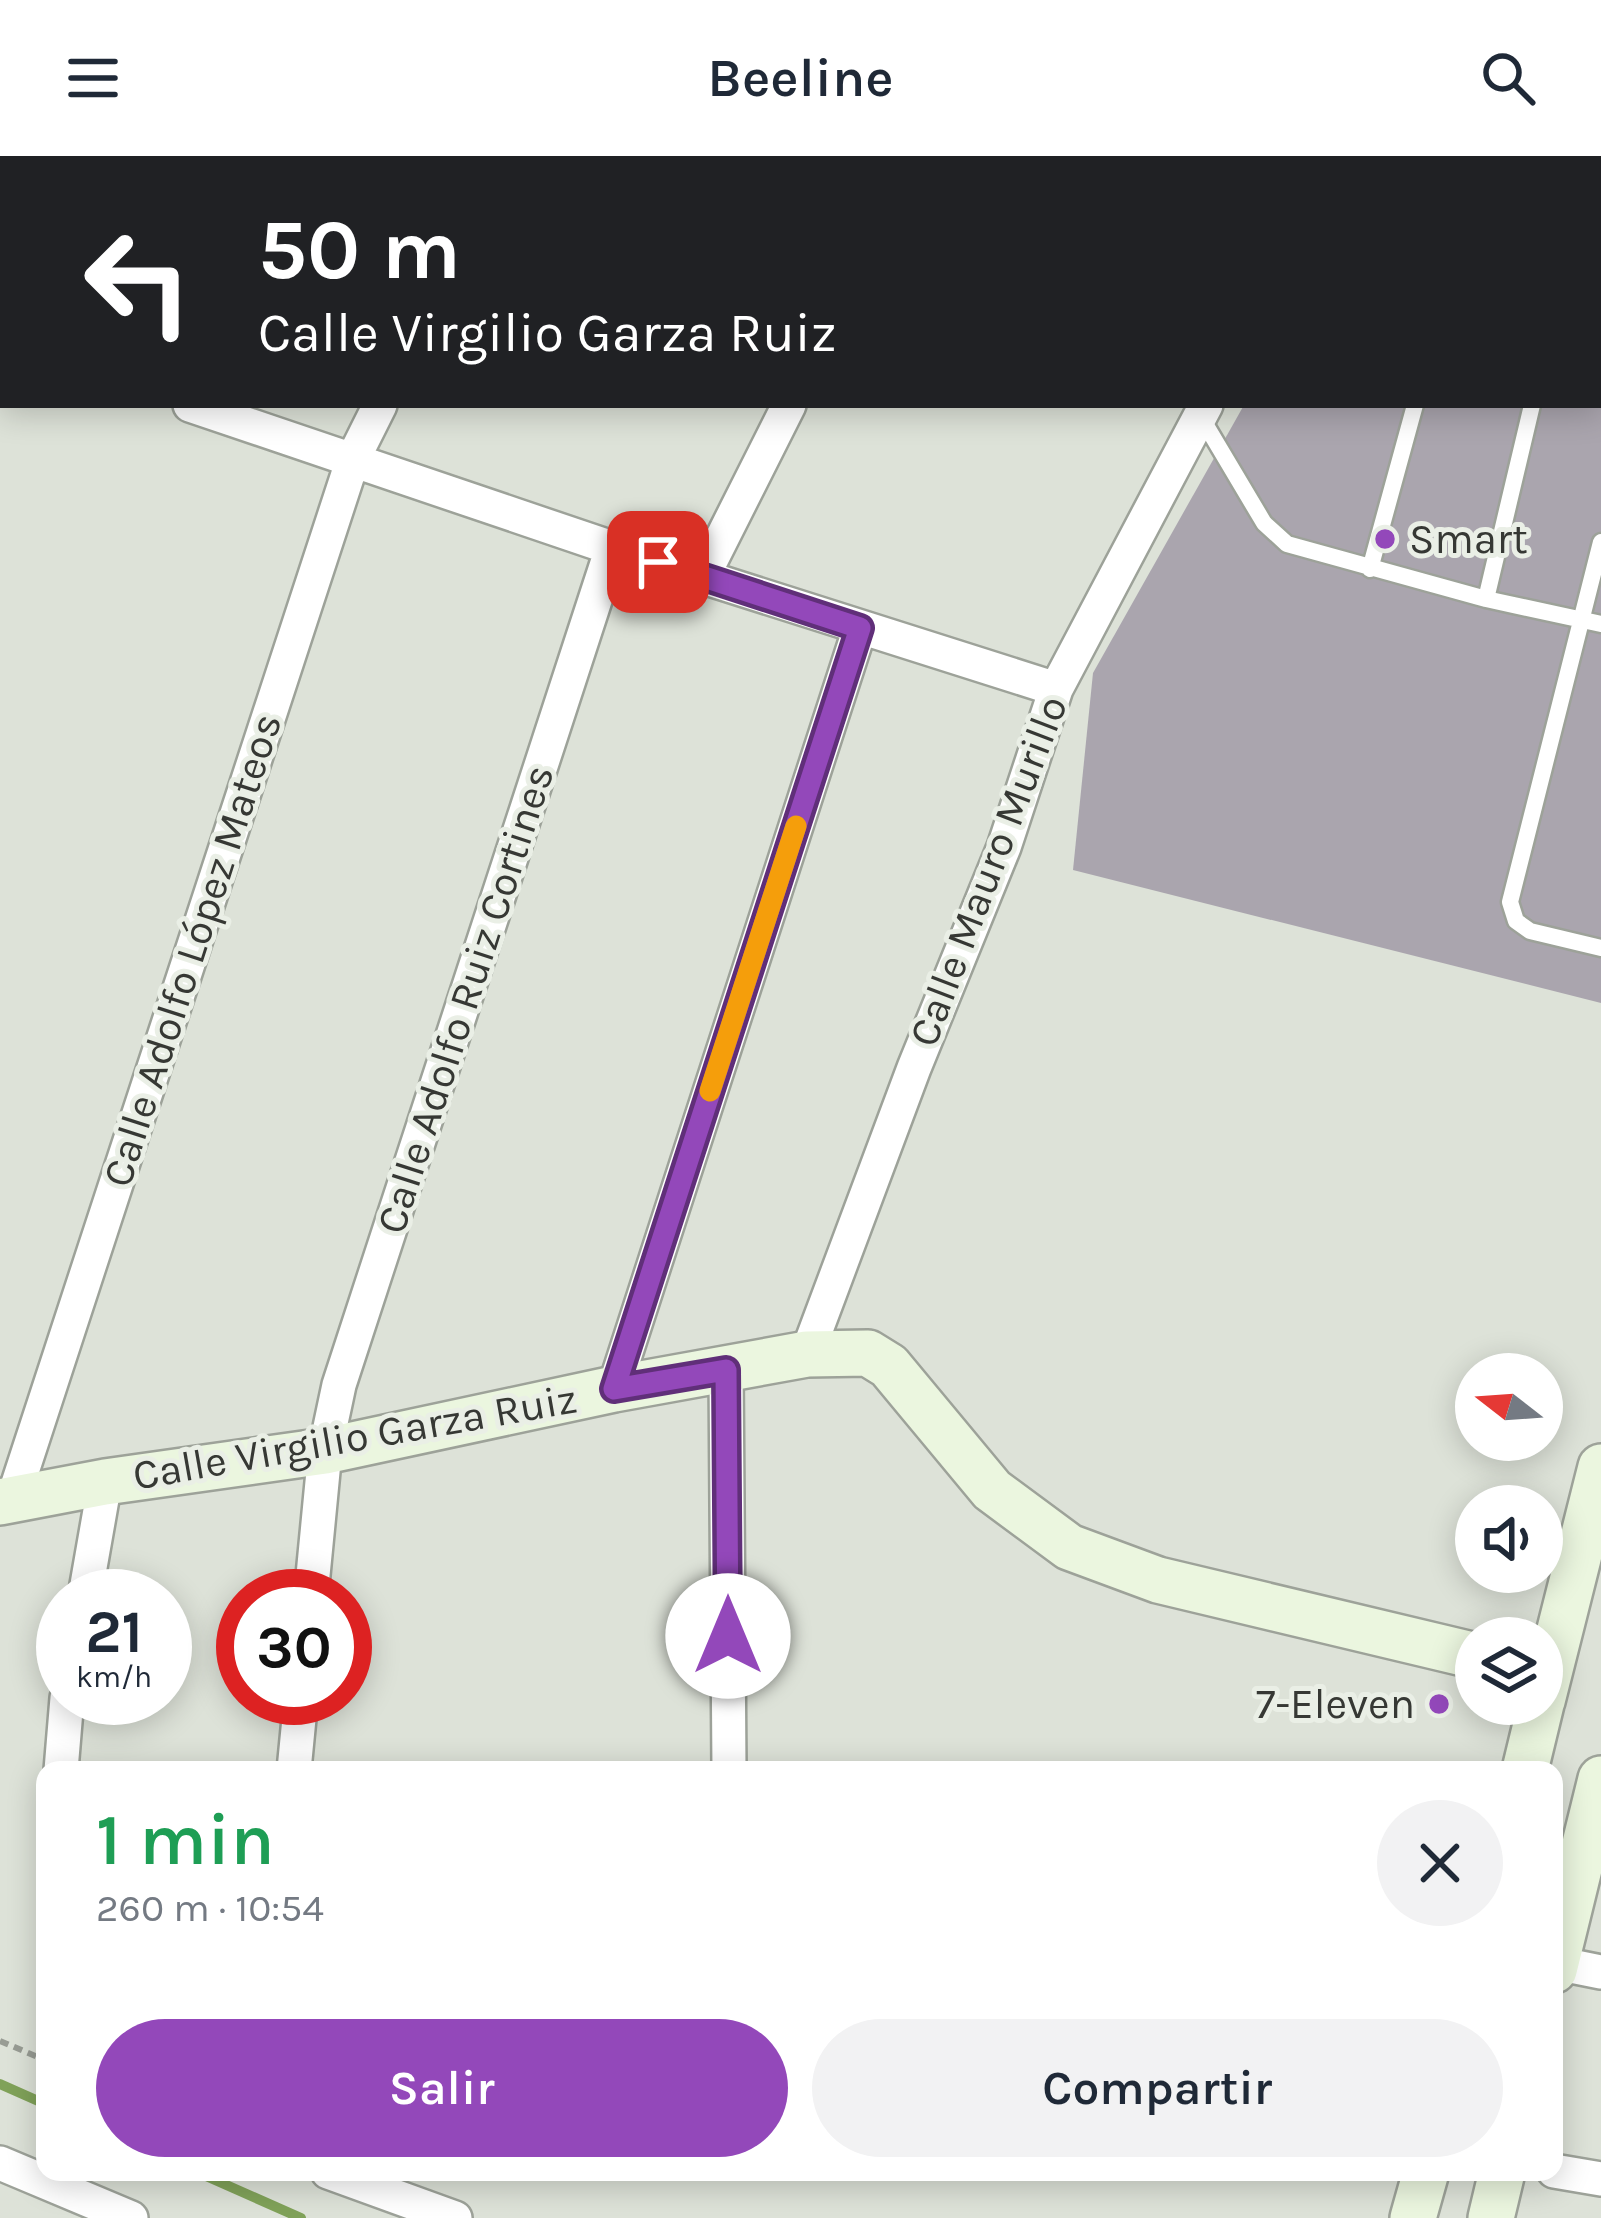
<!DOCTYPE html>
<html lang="es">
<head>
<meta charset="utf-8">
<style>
  :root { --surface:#fff; --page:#f2f2f3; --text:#1f2937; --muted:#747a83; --accent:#9348ba }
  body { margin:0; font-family:Karla,sans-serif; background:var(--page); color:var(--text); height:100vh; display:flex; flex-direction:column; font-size:45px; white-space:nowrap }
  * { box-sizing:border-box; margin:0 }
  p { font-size:39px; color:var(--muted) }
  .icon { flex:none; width:66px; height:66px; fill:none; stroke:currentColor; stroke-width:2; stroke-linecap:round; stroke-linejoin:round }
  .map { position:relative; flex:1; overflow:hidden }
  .sheet { position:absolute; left:36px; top:1605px; width:1527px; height:420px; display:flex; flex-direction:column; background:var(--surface); border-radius:24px; box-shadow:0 6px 30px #0003 }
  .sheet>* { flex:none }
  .hud { position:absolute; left:0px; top:0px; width:1602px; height:252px; box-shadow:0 6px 30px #0003; background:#202124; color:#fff; overflow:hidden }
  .needle { width:78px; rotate:287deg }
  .controls { position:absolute; left:1455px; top:1197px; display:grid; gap:24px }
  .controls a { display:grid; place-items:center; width:108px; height:108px; border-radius:50%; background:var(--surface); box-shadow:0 6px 30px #0003; font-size:60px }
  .speed { position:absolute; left:36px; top:1413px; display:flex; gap:24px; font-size:60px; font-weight:700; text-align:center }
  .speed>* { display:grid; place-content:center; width:156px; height:156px; border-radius:50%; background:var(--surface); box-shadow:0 6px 30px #0003; line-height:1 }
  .speed small { font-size:30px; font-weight:400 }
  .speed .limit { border:18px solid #d22; background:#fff; color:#111 }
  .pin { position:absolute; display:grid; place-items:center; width:102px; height:102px; color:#fff; margin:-51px; border-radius:24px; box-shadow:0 6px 18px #0006 }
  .me { position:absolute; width:132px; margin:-66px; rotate:0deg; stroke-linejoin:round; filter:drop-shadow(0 0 9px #0008) }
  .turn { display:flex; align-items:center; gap:42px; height:252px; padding:0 60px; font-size:54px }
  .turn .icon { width:156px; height:156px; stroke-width:2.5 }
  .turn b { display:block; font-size:84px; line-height:102px }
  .round { display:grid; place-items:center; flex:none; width:126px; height:126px; border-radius:63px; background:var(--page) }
  .overview { display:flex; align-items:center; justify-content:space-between; height:204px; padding:0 60px }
  h1 { font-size:72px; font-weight:600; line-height:90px; color:#1e9e55 }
  .cta { display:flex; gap:24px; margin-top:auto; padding:24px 60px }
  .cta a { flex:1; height:138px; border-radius:72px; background:var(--accent); color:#fff; font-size:48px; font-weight:600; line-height:138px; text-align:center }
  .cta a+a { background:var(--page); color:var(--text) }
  header { display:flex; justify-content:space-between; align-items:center; height:156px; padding:0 60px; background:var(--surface); font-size:54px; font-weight:600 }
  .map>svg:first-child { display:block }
</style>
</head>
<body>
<header><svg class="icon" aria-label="menu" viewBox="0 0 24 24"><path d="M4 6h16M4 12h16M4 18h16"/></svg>Beeline<svg class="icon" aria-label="search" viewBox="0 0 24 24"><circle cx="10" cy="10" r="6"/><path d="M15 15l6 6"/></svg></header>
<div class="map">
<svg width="1601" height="2062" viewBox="0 0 1601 2062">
  <rect width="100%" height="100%" fill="#dde2d8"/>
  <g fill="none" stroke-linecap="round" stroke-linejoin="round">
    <path stroke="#80a259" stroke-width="10" d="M0,1928L45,1948
      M197,2016L301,2062"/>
  </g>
  <path fill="#aaa5ae" d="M1244,249H1601V847L1073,714L1093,517Z"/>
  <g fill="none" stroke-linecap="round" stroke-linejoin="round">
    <g stroke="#9da299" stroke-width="21">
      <path id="service" d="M1599,211L1601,212
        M1201,261L1264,367L1287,388L1486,443L1601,468
        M1601,386L1510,746L1516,765L1530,775L1601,792
        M1370,413L1415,249
        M1486,443L1532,249"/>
    </g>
    <g stroke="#9da299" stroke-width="38">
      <path id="minor" d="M140,3L142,0
        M503,3L505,0
        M914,3L915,0
        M1332,3L1333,0
        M1599,120H1601
        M0,186L3,187
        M190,249L612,392L1056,533
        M703,420L789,249
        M807,1198L914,912L1004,691L1056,533L1206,249
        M726,1214L729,1614
        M614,1233L860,472
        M13,1343L353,303L380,249
        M85,1440L105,1326
        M311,1440L325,1295L339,1229L612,392
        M61,1614L67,1542
        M294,1614L301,1542
        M1556,1807L1601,1816
        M0,2007L131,2062
        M1554,2015L1601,2023
        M328,2016L455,2062"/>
    </g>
    <g stroke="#9da299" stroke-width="50">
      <path id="secondary" d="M0,1346L105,1326L325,1295L614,1233L807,1198L868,1197L889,1210L992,1334L1069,1391L1158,1424L1476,1500
        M1542,1545L1601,1311
        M1525,1614L1541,1548
        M1554,1814L1601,1623
        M1413,2062L1426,2016
        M1491,2062L1502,2016"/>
    </g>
    <path stroke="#989c94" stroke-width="6" stroke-dasharray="9 6" stroke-linecap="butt" d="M0,1885L45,1904"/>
    <use href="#service" stroke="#fff" stroke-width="16"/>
    <use href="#minor" stroke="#fff" stroke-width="33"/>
    <use href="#secondary" stroke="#ebf6df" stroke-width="45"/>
  </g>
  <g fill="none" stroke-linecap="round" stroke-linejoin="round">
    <g stroke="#602f79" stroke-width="30">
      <path id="route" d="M658,406L860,472L614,1233L726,1214L728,1480"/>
    </g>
    <use href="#route" stroke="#9348ba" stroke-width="21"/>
    <path stroke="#f59e0b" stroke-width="21" d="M710,935L796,670"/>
  </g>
  <g fill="#9348ba" stroke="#eaefe6" stroke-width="4.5">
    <circle cx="1385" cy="383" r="12"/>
    <circle cx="1439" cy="1548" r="12"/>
  </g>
  <g text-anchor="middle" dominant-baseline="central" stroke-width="10" stroke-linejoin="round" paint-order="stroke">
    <g font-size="42" fill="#363834" stroke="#eaefe6" text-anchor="start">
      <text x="1409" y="383">Smart</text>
      <text x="1415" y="1548" text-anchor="end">7-Eleven</text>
    </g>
    <g font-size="42" fill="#363834" stroke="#eaefe6">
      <text transform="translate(988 715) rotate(-69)">Calle Mauro Murillo</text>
      <text transform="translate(192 794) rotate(-72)">Calle Adolfo López Mateos</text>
      <text transform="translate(465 843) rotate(-72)">Calle Adolfo Ruiz Cortines</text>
      <text transform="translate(355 1281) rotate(-10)">Calle Virgilio Garza Ruiz</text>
    </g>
  </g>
</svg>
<div class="controls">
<a><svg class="needle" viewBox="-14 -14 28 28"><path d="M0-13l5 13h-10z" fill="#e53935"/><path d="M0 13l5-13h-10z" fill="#747a83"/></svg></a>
<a><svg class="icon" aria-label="sound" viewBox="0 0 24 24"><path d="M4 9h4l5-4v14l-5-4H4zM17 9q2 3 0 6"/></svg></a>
<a><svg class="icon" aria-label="layers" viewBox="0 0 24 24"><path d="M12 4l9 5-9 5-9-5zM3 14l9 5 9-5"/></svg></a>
</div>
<div class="speed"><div>21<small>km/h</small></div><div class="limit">30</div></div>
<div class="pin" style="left:658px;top:406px;background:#d93025"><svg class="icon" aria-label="arrive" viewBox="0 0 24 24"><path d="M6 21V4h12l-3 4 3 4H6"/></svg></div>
<svg class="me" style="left:728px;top:1480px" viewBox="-20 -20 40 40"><circle r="19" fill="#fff"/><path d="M0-13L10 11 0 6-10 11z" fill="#9348ba"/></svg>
<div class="hud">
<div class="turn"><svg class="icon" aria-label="left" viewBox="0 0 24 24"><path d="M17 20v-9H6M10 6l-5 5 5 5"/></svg><div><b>50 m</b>Calle Virgilio Garza Ruiz</div></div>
</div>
<section class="sheet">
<div class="overview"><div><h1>1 min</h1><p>260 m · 10:54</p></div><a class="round"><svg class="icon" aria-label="close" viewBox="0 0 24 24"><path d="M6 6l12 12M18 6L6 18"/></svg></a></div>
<div class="cta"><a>Salir</a><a>Compartir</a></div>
</section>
</div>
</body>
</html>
